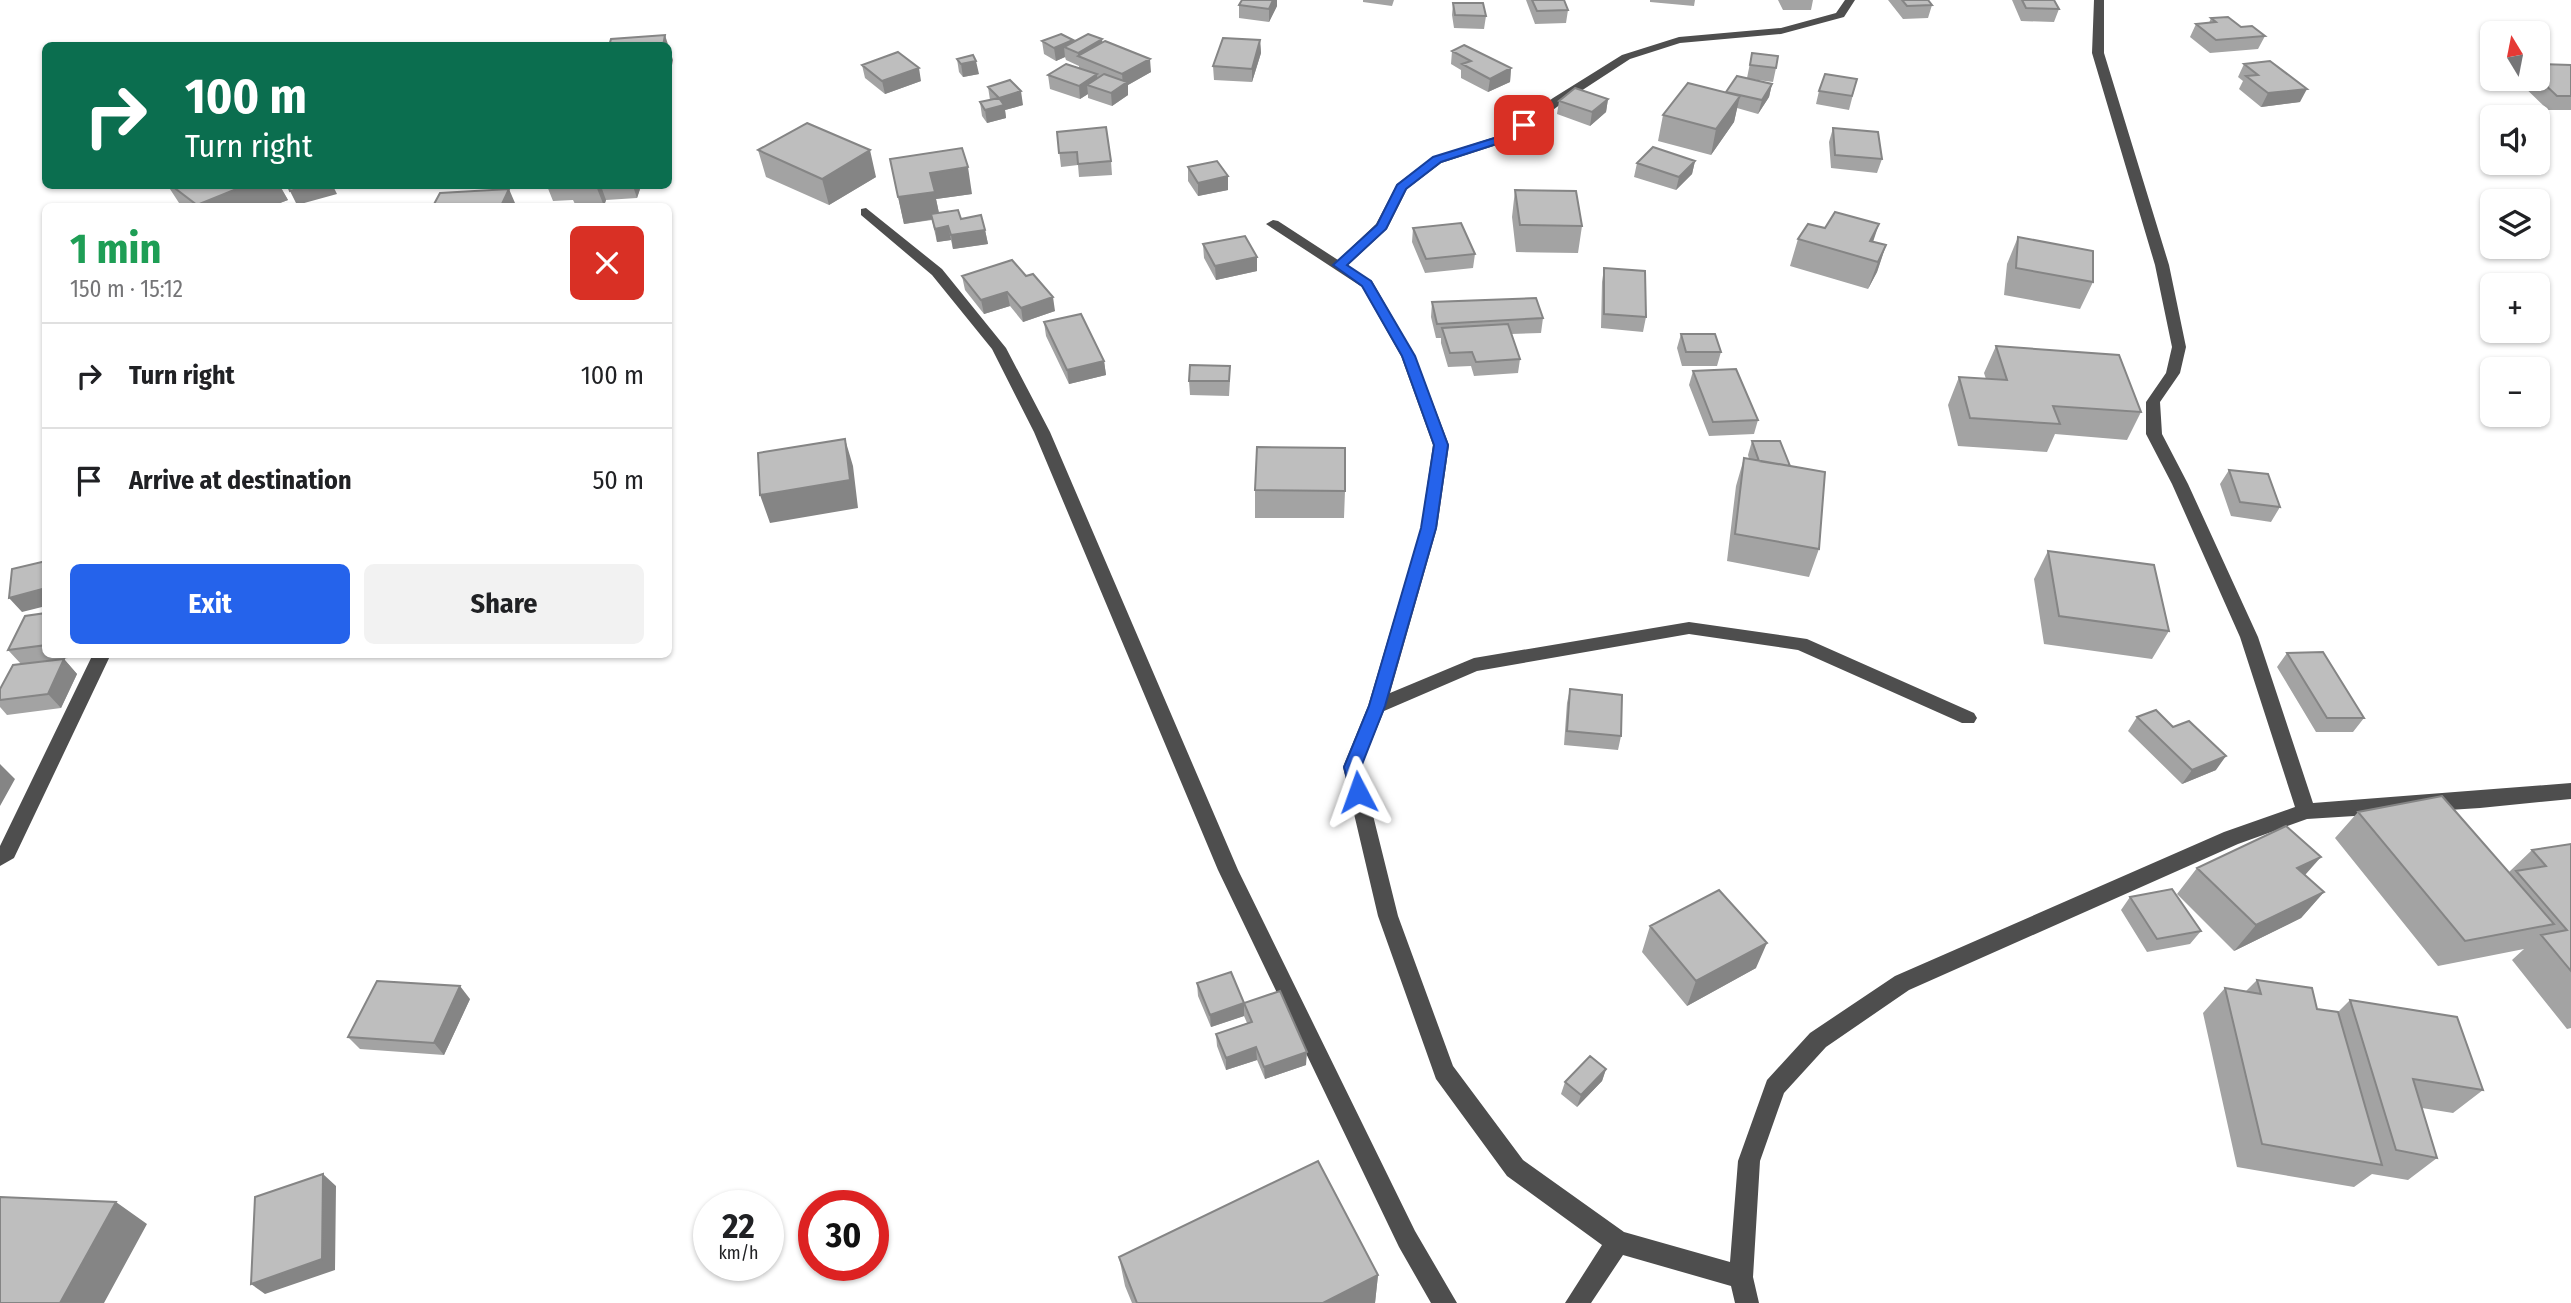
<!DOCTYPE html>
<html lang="en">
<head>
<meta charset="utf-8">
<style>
  :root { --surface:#fff; --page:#f2f2f2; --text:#202124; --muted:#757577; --line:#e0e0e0; --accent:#2563eb }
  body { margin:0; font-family:"Fira Sans Condensed",sans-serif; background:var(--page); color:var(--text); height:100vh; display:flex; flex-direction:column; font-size:26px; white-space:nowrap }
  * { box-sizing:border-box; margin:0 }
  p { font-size:23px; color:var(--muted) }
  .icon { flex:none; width:38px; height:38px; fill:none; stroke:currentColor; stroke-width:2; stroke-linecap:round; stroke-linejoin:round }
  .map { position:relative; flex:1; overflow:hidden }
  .drawer { position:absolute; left:42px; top:203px; width:630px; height:455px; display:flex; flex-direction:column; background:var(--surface); border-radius:10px; box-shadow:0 2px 5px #0004 }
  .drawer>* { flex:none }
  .hud { position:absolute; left:42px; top:42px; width:630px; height:147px; border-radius:10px; box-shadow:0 2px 5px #0004; background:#0b6e4f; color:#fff; overflow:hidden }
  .needle { width:46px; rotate:350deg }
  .tools { position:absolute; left:2480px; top:21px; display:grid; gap:14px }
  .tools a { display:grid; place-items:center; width:70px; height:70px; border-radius:10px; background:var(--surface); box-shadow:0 2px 5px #0004; font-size:35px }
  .speed { position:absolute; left:693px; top:1190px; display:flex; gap:14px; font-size:35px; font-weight:700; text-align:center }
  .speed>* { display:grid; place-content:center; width:91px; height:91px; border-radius:50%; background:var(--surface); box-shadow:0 2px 5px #0004; line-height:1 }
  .speed small { font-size:18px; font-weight:400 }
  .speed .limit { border:10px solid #d22; background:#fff; color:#111 }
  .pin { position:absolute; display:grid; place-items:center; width:60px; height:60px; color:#fff; margin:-30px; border-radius:14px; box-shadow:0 4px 10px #0006 }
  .me { position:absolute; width:77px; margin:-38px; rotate:356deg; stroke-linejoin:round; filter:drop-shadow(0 0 5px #0008) }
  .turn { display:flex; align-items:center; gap:24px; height:147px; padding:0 28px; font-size:32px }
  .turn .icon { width:91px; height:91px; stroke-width:2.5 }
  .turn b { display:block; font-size:49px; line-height:60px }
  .round { display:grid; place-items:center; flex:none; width:74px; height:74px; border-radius:10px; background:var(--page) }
  .overview { display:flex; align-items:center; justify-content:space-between; height:119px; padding:0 28px }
  h1 { font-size:42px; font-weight:700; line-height:52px; color:#1e9e55 }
  .cta { display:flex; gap:14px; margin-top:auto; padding:14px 28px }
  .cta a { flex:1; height:80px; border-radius:10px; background:var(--accent); color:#fff; font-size:28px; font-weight:700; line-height:80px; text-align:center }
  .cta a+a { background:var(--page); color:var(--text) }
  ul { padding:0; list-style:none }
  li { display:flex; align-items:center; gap:21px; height:105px; padding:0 28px; border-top:2px solid var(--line) }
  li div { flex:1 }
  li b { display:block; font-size:26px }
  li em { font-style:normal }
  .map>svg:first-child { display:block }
</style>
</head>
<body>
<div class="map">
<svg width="2571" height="1303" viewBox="0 0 2571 1303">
  <rect width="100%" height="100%" fill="#fff"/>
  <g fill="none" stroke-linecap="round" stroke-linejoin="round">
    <path fill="#4e4e4e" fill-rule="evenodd" d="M1845,0H1855L1844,17L1781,34L1680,43L1630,59L1561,104L1512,140L1441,163L1407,189L1387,229L1347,266L1372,281L1415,356L1449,445L1437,528L1390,693L1474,658L1689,622L1807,639L1974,713L1977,718L1974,723H1962L1798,650L1689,634L1477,671L1384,711L1361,767L1398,916L1453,1066L1523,1160L1624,1232L1730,1262L1738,1161L1767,1080L1810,1033L1895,976L2224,832L2295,807L2240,637L2172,484L2146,434V402L2166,373L2172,347L2155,265L2092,53L2094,0H2104V53L2169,265L2186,347L2180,373L2160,402L2162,434L2188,484L2258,637L2313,803L2571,783V799L2480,808L2307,819L2238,844L1909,990L1826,1047L1784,1093L1760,1161L1753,1277L1759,1303H1735L1731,1286L1623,1255L1591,1303H1565L1602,1245L1507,1176L1436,1079L1378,916L1343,767L1368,706L1421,528L1433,445L1401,356L1362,287L1266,224L1273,220L1278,221L1338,260L1376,224L1397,184L1433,157L1504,134L1553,98L1622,55L1679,37L1781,28L1836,13Z
      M866,208L942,269L1006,348L1050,432L1238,870L1415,1231L1457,1303H1431L1399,1247L1218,870L1034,432L992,349L932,275L861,215V209Z
      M93,654H111L14,858L0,866V846Z"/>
  </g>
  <path fill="#a3a3a3" d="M1242,0H1277V6L1269,22L1239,18V5Z
    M1363,0H1394L1392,6L1363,2Z
    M1526,0H1564L1568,10L1566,23L1535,24Z
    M1650,0H1695L1694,6L1650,2Z
    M1778,0H1813L1811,10H1783Z
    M1888,0H1928L1932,5L1928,18L1903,19Z
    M2012,0H2054L2059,9L2054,22L2021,21Z
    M1453,3L1486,16L1484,29L1454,28L1452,15Z
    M2211,18L2241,27L2265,36L2258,49L2210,53L2190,37L2196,24L2209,23Z
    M1073,40L1074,42L1103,43L1151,72L1128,85V95L1112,106L1088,98V94L1080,99L1050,89L1048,75L1079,68V66L1066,60L1065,57L1056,61L1044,54L1042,41Z
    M1260,40L1261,53L1252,82L1214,80L1213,66Z
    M1452,51L1511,68L1510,82L1488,92L1461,78V70L1451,64Z
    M1752,53L1776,68L1773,82L1750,79L1772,84L1769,97L1758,114L1737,108L1734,122L1711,155L1658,141L1663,115L1726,93L1747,78Z
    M957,59L979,74L963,77L959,72Z
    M2244,64L2300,102L2261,107L2239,89L2243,81L2238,77Z
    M862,65L921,81L885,94L865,78Z
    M2571,65V110H2548L2516,79H2538Z
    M1857,79L1849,110L1816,104L1819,91Z
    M988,87L1023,105L1005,110L1006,118L987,123L982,116L980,102L990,100Z
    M1608,99L1606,112L1590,126L1557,114L1559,101Z
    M1833,128L1882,159L1877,173L1831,168L1829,142Z
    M1057,132L1111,161L1112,175L1079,177L1078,165L1061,167Z
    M758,150L876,177L829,205L766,177Z
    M890,159L972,194L936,199L939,213L961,219L985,230L988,244L953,249L951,240L937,242L932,220L904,224Z
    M1695,161L1692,174L1676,190L1634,177L1637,163Z
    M1188,167L1228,176V190L1198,196L1188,181Z
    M168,186H280L288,200L272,206H181Z
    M547,186H641L637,198L606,200L604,206H576L573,200L553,201Z
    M1515,190L1582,226L1578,253L1516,252L1512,217Z
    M1413,228L1475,254L1473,268L1425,273L1412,242Z
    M2018,237L2093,282L2080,309L2004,295L2007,264Z
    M1798,239L1873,242L1886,245L1877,272L1868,289L1790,266Z
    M1203,244L1257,257V271L1216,280L1204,258Z
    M1012,260L1055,311L1023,322L1010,306L984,314L965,290L962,276Z
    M1604,268L1646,317L1643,332L1601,328L1602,282Z
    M1432,302L1543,318L1541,333L1511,334L1520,359L1518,373L1474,376L1471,366L1448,367L1441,343V338H1436L1431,317Z
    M1044,322L1104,361L1106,375L1069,384L1046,336Z
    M1681,334L1721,352L1717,366H1682L1677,348Z
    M1996,346L2141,412L2127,440L2055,434L2047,452L1958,446L1948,405L1959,377L1986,379L1984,373Z
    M1693,371L1758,420L1754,434L1709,436L1689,385Z
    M1230,380L1229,396L1190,395L1189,381Z
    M1752,441L1819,549L1809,577L1727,561L1736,486L1744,458L1749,459L1748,455Z
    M2229,470L2280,507L2271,522L2231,516L2220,484Z
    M1255,490L1345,491L1344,518H1255Z
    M2048,551L2169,631L2152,659L2044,644L2034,579Z
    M46,613V654H85L84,656L21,664L8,650Z
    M2287,653L2364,718L2353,732H2316L2277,667Z
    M64,659L77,674L61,708L7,715L0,707V689Z
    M1570,689L1621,736L1618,750L1564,745L1567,703Z
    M2137,717L2216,770L2182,784L2128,731Z
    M2358,812L2509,872L2532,850L2571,844V1028L2567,1029L2512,960L2524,949L2438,966L2335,838Z
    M2197,868L2305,875L2324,892L2301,918L2234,951L2177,894Z
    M2130,897L2201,931L2190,944L2147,952L2121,910Z
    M1650,926L1756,968L1687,1006L1642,952Z
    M2257,980L2317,1009L2338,1012L2350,1000L2483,1090L2453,1113L2422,1108L2437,1158L2408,1180L2372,1174L2354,1187L2237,1167L2203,1013L2225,988L2246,991Z
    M1197,983L1244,1016L1211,1027L1198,996Z
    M470,999L444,1055L360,1049L348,1037Z
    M1244,1003L1306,1065L1265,1079L1257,1060L1226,1070L1217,1046L1216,1034L1247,1023L1244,1016Z
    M1606,1069L1602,1081L1577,1107L1561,1094L1565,1082Z
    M1119,1257L1378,1275L1375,1303H1132L1125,1286Z"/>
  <path fill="#858585" d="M1273,0H1277V6L1269,22V9Z
    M665,35L673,60L668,86V46H663Z
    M1102,39L1104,52L1078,57V53Z
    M1073,40L1074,51L1064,47L1065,57L1056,61L1054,48Z
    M1260,40L1261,53L1252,82V69Z
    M1150,59L1151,72L1128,85V95L1112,106L1111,93L1123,85L1122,74Z
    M976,61L979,74L963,77L961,64Z
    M919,68L921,81L885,94L882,81Z
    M1511,68L1510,82L1488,92L1490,79Z
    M1097,74L1098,87L1087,85L1088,94L1080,99L1079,86Z
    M1772,84L1769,97L1758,114L1762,100Z
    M2307,89L2300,102L2261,107L2268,93Z
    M1021,91L1023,105L1005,110L1006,118L987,123L985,110L999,98Z
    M1740,96L1734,122L1711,155L1716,129Z
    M1608,99L1606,112L1590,126L1592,112Z
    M870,150L876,177L829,205L822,179Z
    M1695,161L1692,174L1676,190L1679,177Z
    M968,167L972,194L936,199L940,218L904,224L898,197L930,173Z
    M1228,176V190L1198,196V183Z
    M244,186H280L288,200L272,206H198L197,205Z
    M309,186H333L337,194L297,205L290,191Z
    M596,186H601L606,200L604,206Z
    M633,186H641L637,198Z
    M509,189L515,203L513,206H501Z
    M1879,224L1870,251V241Z
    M948,226L951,240L937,242L935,229Z
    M985,230L988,244L953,249L951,235Z
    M1886,245L1877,272L1868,289L1878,262Z
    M1257,257V271L1216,280L1215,266Z
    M1007,292L1010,306L984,314L981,300Z
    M1053,297L1055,311L1023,322L1021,308Z
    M1104,361L1106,375L1069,384L1067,370Z
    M845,439L853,466L858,508L770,523L760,495Z
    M46,588V606L22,612L9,598Z
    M64,659L77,674L61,708L48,694Z
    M2226,756L2216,770L2182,784L2192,770Z
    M0,764L15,779L0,806Z
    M2321,857L2298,883L2297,868Z
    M2324,892L2301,918L2234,951L2256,925Z
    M1767,943L1756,968L1687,1006L1696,981Z
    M460,986L470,999L444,1055L434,1043Z
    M1244,1003V1016L1211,1027L1210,1015Z
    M1256,1047L1257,1060L1226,1070V1058Z
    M1307,1052L1306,1065L1265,1079L1264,1067Z
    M1606,1069L1602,1081L1577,1107L1581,1095Z
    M323,1174L336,1186L335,1270L265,1294L251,1284Z
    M116,1202L147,1224L104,1303H60Z
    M1378,1275L1375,1303H1323Z"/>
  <path fill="#bebebe" stroke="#858585" stroke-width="2" d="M1242,0H1273L1269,9L1239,5Z
    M1532,0H1564L1568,10L1537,11Z
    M1902,0H1928L1932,5L1907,6Z
    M2022,0H2054L2059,9L2026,8Z
    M1453,3H1483L1486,16L1455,15Z
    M2228,17L2241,27L2252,26L2265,36L2216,40L2196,24L2216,22L2211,18Z
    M1061,34L1073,40L1054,48L1042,41Z
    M1088,34L1102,39L1078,53L1064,47Z
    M665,35L663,46H609L611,39Z
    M1223,38L1260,40L1252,69L1213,66Z
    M1105,41L1150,59L1122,74L1078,56Z
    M1464,45L1511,68L1490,79L1462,64L1471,61L1452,51Z
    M898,52L919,68L882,81L862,65Z
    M1752,53L1778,56L1776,68L1750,65Z
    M973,55L976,61L961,64L957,59Z
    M2270,61L2307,89L2268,93L2246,76L2258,75L2244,64Z
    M1066,64L1097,74L1079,86L1048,75Z
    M2538,64L2571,65V96H2557L2538,78Z
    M1104,74L1127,82L1111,93L1087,85Z
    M1825,74L1857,79L1852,96L1819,91Z
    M1737,76L1772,84L1762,100L1726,92Z
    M1010,80L1021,91L999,98L1004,105L985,110L980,102L999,98L988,87Z
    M1688,83L1740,96L1716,129L1663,115Z
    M1575,88L1608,99L1592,112L1559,101Z
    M807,123L870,150L822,179L758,150Z
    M1106,127L1111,161L1078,164L1077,152L1059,153L1057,132Z
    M1833,128L1878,132L1882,159L1835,155Z
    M1653,147L1695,161L1679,177L1637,163Z
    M962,148L968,167L930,173L935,192L898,197L890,159Z
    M1217,161L1228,176L1198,183L1188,167Z
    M172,186H244L197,205Z
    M288,186H309L290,191Z
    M509,189L501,206H433L440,193Z
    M1515,190L1576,191L1582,226L1520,225Z
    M958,210L961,219L981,215L985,230L951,235L948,226L935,229L931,214Z
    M1835,212L1879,224L1870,241L1886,245L1878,262L1798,239L1808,224L1825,228Z
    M1461,223L1475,254L1426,259L1413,228Z
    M1245,236L1257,257L1215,266L1203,244Z
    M2018,237L2093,251V282L2016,268Z
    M1012,260L1026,276L1033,274L1053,297L1021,308L1007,292L981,300L962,276Z
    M1604,268L1645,271L1646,317L1604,314Z
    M1536,298L1543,318L1437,324L1432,302Z
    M1081,314L1104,361L1067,370L1044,322Z
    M1508,324L1520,359L1476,362L1472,352L1450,353L1442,328Z
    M1681,334H1715L1721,352H1686Z
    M1996,346L2119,355L2141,412L2053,406L2060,424L1970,418L1959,377L2007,380Z
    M1190,365L1230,366L1229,381H1189Z
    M1736,369L1758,420L1713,422L1693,371Z
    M845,439L850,480L760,495L758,453Z
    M1752,441H1780L1790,466L1759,461Z
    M1257,447L1345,448V491L1255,490Z
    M1744,458L1825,472L1819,549L1735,534Z
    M2229,470L2268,474L2280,507L2240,502Z
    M2048,551L2154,565L2169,631L2059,616Z
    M46,561V588L9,598L12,569Z
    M46,613V645L8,650L25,616Z
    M2323,652L2364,718H2327L2287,653Z
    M64,659L48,694L0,700V689L13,665Z
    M1570,689L1622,695L1621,736L1567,731Z
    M2156,710L2173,727L2189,721L2226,756L2192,770L2137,717Z
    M2442,796L2554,924L2465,941L2358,812Z
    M2286,826L2321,857L2297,868L2324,892L2256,925L2197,868Z
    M2571,844V971L2541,935L2567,930L2516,871L2546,866L2532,850Z
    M2172,889L2201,931L2157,939L2130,897Z
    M1719,890L1767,943L1696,981L1650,926Z
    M1231,972L1244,1003L1210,1015L1197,983Z
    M2257,980L2312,988L2317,1009L2338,1012L2382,1165L2262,1144L2225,988L2261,994Z
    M377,981L460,986L434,1043L348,1037Z
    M1280,991L1307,1052L1264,1067L1256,1047L1226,1058L1216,1034L1252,1022L1244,1003Z
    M2350,1000L2457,1017L2483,1090L2413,1079L2437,1158L2396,1150Z
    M1590,1056L1606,1069L1581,1095L1565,1082Z
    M1318,1161L1378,1275L1323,1303H1137L1119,1257Z
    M323,1174L322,1259L251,1284L255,1197Z
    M0,1197L116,1202L60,1303H0Z"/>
  <path fill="#2563eb" stroke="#184099" stroke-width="2" d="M1520,123L1530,125L1512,139L1441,162L1406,189L1386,229L1347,265L1371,281L1415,356L1448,445L1436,528L1385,706L1361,767L1366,792L1364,797H1352L1344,767L1369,706L1421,528L1434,445L1402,356L1362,286L1333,265L1377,225L1397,185L1433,157L1504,135Z"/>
</svg>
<div class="tools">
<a><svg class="needle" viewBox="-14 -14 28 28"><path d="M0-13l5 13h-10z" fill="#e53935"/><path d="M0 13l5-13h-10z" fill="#757577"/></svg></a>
<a><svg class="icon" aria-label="sound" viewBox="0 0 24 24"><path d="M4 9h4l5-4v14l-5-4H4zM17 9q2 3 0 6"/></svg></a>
<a><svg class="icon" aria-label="layers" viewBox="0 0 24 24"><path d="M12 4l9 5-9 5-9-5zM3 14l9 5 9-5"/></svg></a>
<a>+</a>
<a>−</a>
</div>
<div class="speed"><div>22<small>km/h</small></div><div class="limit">30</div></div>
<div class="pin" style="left:1524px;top:125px;background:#d93025"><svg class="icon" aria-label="arrive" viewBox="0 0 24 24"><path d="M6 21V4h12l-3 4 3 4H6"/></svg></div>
<svg class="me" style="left:1358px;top:792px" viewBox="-20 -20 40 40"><path d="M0-17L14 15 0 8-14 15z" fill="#2563eb" stroke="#fff" stroke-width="4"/></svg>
<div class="hud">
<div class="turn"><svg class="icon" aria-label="right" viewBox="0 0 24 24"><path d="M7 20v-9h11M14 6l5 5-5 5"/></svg><div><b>100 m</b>Turn right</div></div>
</div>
<section class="drawer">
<div class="overview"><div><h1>1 min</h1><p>150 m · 15:12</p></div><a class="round" style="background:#d93025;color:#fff"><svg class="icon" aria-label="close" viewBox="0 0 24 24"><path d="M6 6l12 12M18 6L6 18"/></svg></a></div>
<ul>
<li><svg class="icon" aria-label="right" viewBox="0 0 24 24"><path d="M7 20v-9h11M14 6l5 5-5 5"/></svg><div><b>Turn right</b></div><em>100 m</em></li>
<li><svg class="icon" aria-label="arrive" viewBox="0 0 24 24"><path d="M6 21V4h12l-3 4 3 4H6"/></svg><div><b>Arrive at destination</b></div><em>50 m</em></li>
</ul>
<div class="cta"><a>Exit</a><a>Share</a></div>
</section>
</div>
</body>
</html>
